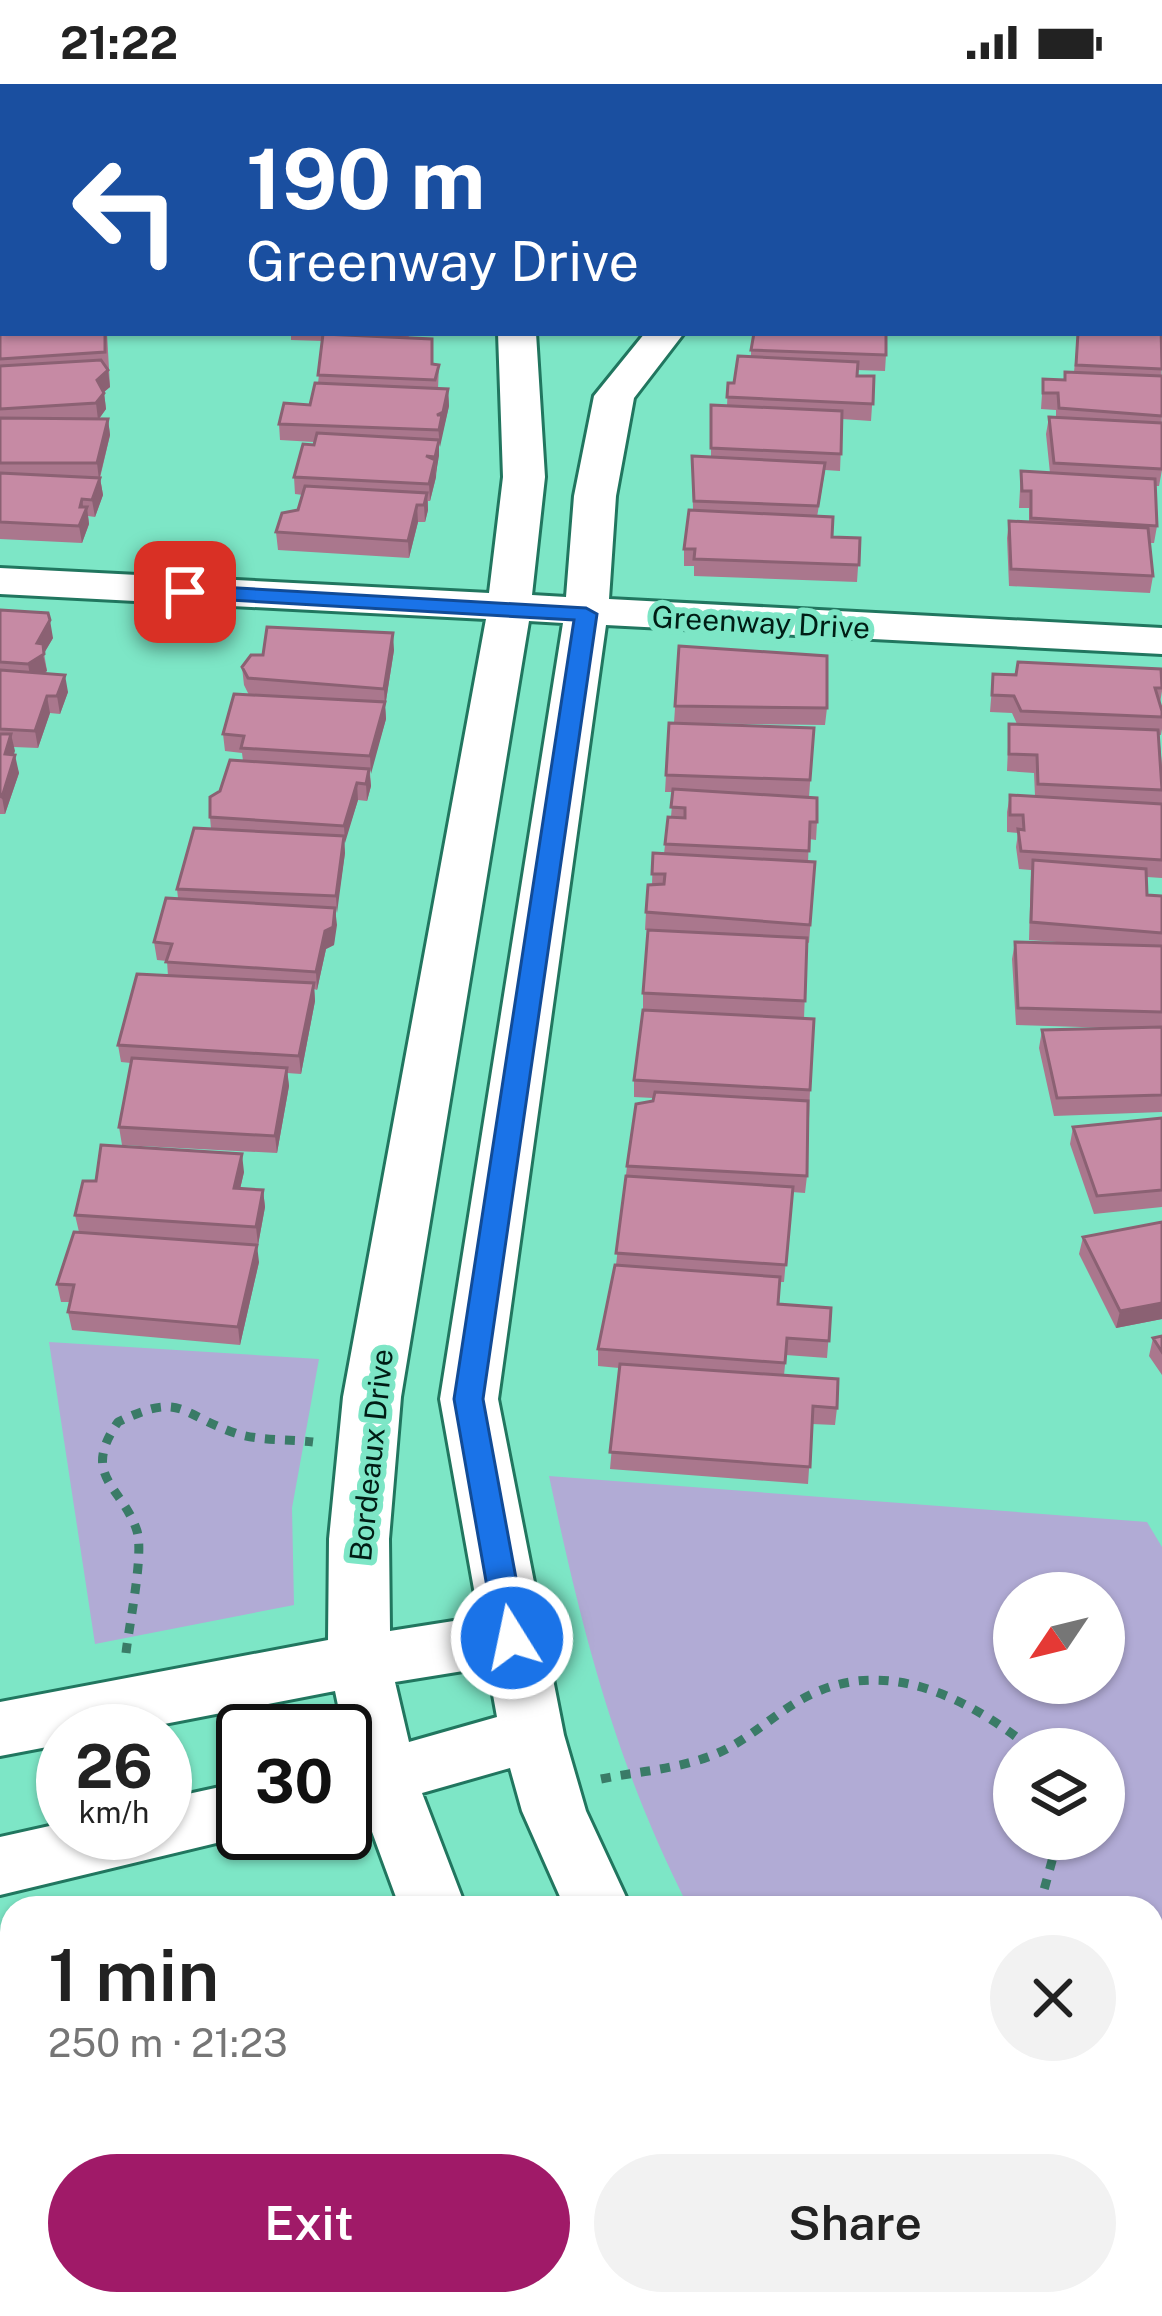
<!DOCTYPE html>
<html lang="en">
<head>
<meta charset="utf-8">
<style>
  :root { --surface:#fff; --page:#f2f2f2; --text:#222; --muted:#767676; --accent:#a01a68 }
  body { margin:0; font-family:"Public Sans",sans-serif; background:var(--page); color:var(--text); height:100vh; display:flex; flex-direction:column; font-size:45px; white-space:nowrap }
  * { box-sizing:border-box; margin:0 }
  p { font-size:39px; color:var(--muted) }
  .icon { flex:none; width:66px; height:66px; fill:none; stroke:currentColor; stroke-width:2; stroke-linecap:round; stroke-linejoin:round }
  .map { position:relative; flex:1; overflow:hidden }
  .panel { position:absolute; left:0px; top:1812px; width:1164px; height:420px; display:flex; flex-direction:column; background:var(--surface); border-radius:36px 36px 0 0; box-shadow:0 3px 9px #0004 }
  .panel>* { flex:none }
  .guide { position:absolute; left:0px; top:0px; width:1164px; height:252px; box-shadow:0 3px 9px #0004; background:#1a4fa0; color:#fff; overflow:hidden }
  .needle { width:78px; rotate:235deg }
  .fabs { position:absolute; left:993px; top:1488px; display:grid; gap:24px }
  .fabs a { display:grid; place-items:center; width:132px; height:132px; border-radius:50%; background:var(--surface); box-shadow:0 3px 9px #0004; font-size:60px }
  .speed { position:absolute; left:36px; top:1620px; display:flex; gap:24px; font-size:60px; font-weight:700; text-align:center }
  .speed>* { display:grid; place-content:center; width:156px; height:156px; border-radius:50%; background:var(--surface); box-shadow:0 3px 9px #0004; line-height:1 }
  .speed small { font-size:30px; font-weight:400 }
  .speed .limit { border:6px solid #111; border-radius:18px; background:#fff; color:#111 }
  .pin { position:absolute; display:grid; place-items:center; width:102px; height:102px; color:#fff; margin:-51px; border-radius:24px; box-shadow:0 6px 18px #0006 }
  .me { position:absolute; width:132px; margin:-66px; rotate:350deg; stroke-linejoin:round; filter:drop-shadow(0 0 9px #0008) }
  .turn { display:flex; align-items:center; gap:42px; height:252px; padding:0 48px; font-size:54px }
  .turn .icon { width:156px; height:156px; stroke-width:2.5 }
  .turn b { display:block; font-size:84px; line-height:102px }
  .round { display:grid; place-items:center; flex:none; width:126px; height:126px; border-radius:63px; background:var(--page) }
  .headline { display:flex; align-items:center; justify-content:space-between; height:204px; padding:0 48px }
  h1 { font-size:72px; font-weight:600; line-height:90px }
  .action { display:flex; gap:24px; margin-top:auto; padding:24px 48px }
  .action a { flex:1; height:138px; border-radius:72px; background:var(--accent); color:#fff; font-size:48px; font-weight:600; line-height:138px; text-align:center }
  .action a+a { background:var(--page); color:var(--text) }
  .status { display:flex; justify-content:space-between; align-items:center; height:84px; padding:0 60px; background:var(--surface); direction:ltr }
  .status svg { height:33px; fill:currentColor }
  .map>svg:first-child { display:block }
</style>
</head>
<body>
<div class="status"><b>21:22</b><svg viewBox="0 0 49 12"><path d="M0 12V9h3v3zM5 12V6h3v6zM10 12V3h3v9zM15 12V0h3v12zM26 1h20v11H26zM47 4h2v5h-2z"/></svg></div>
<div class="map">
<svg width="1162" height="2232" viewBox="0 0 1162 2232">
  <rect width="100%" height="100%" fill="#7de6c6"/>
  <path fill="#b1abd5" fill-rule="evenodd" d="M49,1258L319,1275L292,1424L294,1521L95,1560Z
    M549,1392L1147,1438L1162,1463V2153L1152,2170V1824H689C615,1678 583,1551 549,1392ZM1014,1509H1104V1599H1014ZM1014,1665H1104V1755H1014Z
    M968,2220H1123L1113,2232H977Z"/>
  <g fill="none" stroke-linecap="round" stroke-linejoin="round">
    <g stroke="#21765f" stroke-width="6">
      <path id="minor" d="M0,0H28L3,3V12Z
        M650,0H684V3H650Z
        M498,249H536L545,393L532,511L566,513L574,412L594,312L645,249H684L634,314L616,412L609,515L1162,544V570L606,541L498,1315L564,1651L586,1727L631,1824H565L522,1727L510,1684L422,1709L466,1824H400L364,1726L345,1731L349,1674L335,1607L128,1647H63V1660L0,1672V1618L328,1556L329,1455L343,1313L486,535L0,510V484L489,509L503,393ZM529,537L563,539L440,1315L479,1533L390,1547L389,1455L401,1313ZM488,1583L497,1633L409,1658L395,1598Z
        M243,1698V1749H258L0,1811V1753L63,1739V1749H165V1715Z
        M596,2220H673L678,2232H601Z
        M829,2220H907L912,2232H834Z"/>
    </g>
    <path stroke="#3a7b67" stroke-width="9" stroke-dasharray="10 10" stroke-linecap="butt" d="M126,1569C129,1541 144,1471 137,1447C122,1401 80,1393 118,1338C182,1307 179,1330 235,1349C258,1357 289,1355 313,1358
      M601,1695C640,1687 681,1685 718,1669C752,1654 778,1626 812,1610C890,1573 971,1616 1032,1665
      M1039,1824L1058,1755"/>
    <use href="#minor" fill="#fff" fill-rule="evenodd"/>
  </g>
  <path fill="#aa778d" d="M80,0H216L214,3H80Z
    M407,0H522L521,3H408Z
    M1161,69L1162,386L1159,402H1155L1157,442L1154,459H1150L1153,492L1150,509L1009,502L1007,454L1009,437L1029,438V424H1019L1021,387L1050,389L1046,350L1049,333L1056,334V326L1041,325L1043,295H1064L1065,288H1074L1078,249H1161Z
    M0,89H3V249H107L110,303L104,308L106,325L99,335H108L110,351L100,394L103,411L95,433L88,432L89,440L82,459L0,455Z
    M291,249H419L410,250L408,254L432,280L439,281L438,305H448L449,322L439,363L436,393L430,417H428V426L425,438H418L409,474L278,466L276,448L298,426L303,411L295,410L294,393L314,358L280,356L279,340L310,321L318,299L323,257L291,256Z
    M751,266L886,271L885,287L857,286V292H874L871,337L842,335L840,387L825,386L817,433L832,453L860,454L857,498L694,492V482H684V465L693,426L692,372L711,373V321L727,322L728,299H734L751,273Z
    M0,526L53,554L44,569L47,587L44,589L68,608L60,630L50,629L38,664L14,663L13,671L19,689L5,730H0Z
    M679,562L827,624L825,641L678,639L814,644L809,713L817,738L816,756L809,755L808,778H815L809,859L807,858L804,934L810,1006L807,1092L805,1109L792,1108L784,1198H780L778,1220L831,1224L827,1274L786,1271L784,1291L837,1324L835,1341L812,1340L808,1400L610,1385L619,1284L598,1282V1265L616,1181L627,1082L653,1014L634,1013V996L643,926V909L666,847L645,846L646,828L652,801L653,769L664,770L668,733H671L673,708H665L669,639H674Z
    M394,566L385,623L386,635L370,689L371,702L367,717L358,716L344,759L345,769L336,829L334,861L326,865L317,906L314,905L315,917L301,990L287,989L289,1002L277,1069L122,1061L119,1043L131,979L121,978L118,961L168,892L167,877L157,876L154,858L178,814L177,805L211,745L210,733L220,707L243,677L242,669L225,667L223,650L249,611L244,601L242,583Z
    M1161,585L1162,607L1160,619L1162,627V645L1161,651H1159L1162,682V794L1147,793V811L1162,812V1028L1054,1032L1039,964L1042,946L1114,944L1016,941L1012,875L1015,858L1071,859L1029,856L1031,786L1019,785L1016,763L1018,749L1007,748V728L1010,711L1035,712L1034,689L1007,687L1009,640H1017L1012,629L990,628L993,590Z
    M1162,1034V1123L1094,1130L1070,1060L1073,1043Z
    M244,1088L240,1105L263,1106L265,1123L258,1161L228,1159L259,1178L240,1261L72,1246L68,1228L70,1218H61L57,1200L79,1148L75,1131Z
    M1162,1138V1235L1116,1244L1079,1170L1083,1153Z
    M1162,1252V1291L1149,1272L1153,1254Z"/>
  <path fill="#8b6173" d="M108,286L110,303L99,312L97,296Z
    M448,305L449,322L440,363L437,331Z
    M104,309L106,325L98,336L96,319Z
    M108,335L110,351L99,396L97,379Z
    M439,356V372L436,389L435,373Z
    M435,376L436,393L430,417L429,400Z
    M100,394L103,411L95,433L92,416Z
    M427,409L428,426L425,438L424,421Z
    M82,415L84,429L87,423L89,440L82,459L79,442L80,423Z
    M417,421L418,438L409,474L408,457Z
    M50,536L53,554L43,571L47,587L31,597L28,580L37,559Z
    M393,549L394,566L385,623L384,605Z
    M65,591L68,608L60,630L57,612Z
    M47,612L50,629L38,664L35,647Z
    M385,618L386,635L371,690L370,672Z
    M11,650L15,667L8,687L5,670Z
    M15,671L19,689L5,730L2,713Z
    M369,685L371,702L367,717L366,700Z
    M357,699L358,716L345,759L344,742Z
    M344,752L345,769L337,829L336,812Z
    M335,824L337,841L334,861L326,865L317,906L316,888L325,847Z
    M314,899L315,917L301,990L299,972Z
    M287,984L289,1002L277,1069L275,1052Z
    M242,1070L244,1088L236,1122L234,1104Z
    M263,1106L265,1123L258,1161L256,1143Z
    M257,1161L259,1178L240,1261L238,1243Z
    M1162,1219V1235L1116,1244L1120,1227Z"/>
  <path fill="#c68aa4" stroke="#8b6173" stroke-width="3" d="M128,0H185L182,3H147Z
    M409,0H439L510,3H408Z
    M743,0H856V3H743Z
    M1032,0H1131L1132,3H1033Z
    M3,53V73H0V54Z
    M0,89H3V125H0Z
    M0,136H3V174H0Z
    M0,185H3V224L0,225Z
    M0,234H3V249H105V268L0,275Z
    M1161,244L1162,285L1076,281L1078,249H1161Z
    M754,249H886V271L751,266Z
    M323,250L432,255V280L439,281L435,296L318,291Z
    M738,272L858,278L857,292H874L873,320L727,313L728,299H734Z
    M101,276L108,286L97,296L104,309L96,319L0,325V282Z
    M1065,288L1162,292V332L1059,324L1058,309H1043V295L1065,296Z
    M315,299L448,305L443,328L437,331H442L439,346L279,340L284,319L310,321Z
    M711,321L842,327L841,370L711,364Z
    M1049,333L1162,339V385L1054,379Z
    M0,334L108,335L97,379H0Z
    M317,349L439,356L435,373L426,372L435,376L429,400L294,393L303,360L314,361Z
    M692,372L825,379L818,422L694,417Z
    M1021,387L1155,395L1157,442L1031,434V407H1022Z
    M0,389L100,394L92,416L82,415L80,423H87L79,442L0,438Z
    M305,402L427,409L424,421H417L408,457L276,448L282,429L298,426Z
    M689,426L833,433L832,453L860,454L859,481L694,475L695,465H684Z
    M1009,437L1148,444L1153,492L1011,485Z
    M0,526L48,529L50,536L37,559L43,560L44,570L28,580L0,578Z
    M267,543L393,549L384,605L248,594L242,583L251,571H263Z
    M679,562L827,572V624L675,622Z
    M1018,578L1161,585L1162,604H1155L1162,627V633L1021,627L1014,612L992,611L993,590L1016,591Z
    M0,586L65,591L57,612H47L35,647L0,645Z
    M234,610L385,618L370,672L241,664L244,652L223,650Z
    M669,639L814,644L810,696L666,691Z
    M1009,640L1158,646L1162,706L1038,700L1037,671L1009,670Z
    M0,650H11L5,670L15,671L2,713L0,712Z
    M230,676L369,685L366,700L357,699L344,742L210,733V713L220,707Z
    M673,705L817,714V738H810L809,767L665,760L668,733L685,734V724L671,723Z
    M1010,711L1162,720V776L1021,767L1018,745L1024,746L1023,731H1010Z
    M194,744L344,752L336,812L177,805Z
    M653,769L815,778L810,841L646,828L648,801L664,800L665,790H652Z
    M1033,776L1146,785L1147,811L1162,812V849L1031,838Z
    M166,814L335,824L333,843L325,847L316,888L166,878L172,860L154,858Z
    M648,846L807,854L805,917L643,909Z
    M1015,858L1162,862V928L1018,924Z
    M137,890L314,899L299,972L118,961Z
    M643,926L814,935L810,1006L634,996Z
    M1162,943V1011L1057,1014L1042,946Z
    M132,974L287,984L275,1052L119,1043Z
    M655,1008L808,1017L807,1092L627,1082L636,1020L653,1017Z
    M1162,1034V1106L1097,1112L1073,1043Z
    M101,1061L242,1070L234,1104L263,1106L256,1143L75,1131L83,1097H96Z
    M626,1092L793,1103L786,1181L616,1169Z
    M1162,1138V1219L1120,1227L1083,1153Z
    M74,1148L257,1161L238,1243L68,1228L74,1201L57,1200Z
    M615,1181L780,1193L778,1220L831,1224L829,1257L787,1254L785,1279L598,1265Z
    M1162,1252V1268L1153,1254Z
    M620,1280L838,1295L837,1324L813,1322L810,1383L610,1368Z"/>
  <path fill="#1a73e8" stroke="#114b97" stroke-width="3" d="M185,501L586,524L597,530L483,1315L527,1554L512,1567L496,1554L454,1315L574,536L177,513L174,508Z"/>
  <g text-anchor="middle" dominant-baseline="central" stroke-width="12" stroke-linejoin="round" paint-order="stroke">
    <g font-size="30" fill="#001d15" stroke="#7de6c6">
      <text transform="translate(761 538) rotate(3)">Greenway Drive</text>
      <text transform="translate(371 1371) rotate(-84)">Bordeaux Drive</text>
    </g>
  </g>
</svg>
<div class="fabs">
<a><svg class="needle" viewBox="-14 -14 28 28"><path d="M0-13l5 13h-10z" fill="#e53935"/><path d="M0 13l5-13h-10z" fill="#767676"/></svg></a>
<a><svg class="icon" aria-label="layers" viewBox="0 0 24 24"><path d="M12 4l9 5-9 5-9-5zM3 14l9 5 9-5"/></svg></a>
</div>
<div class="speed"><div>26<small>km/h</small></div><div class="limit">30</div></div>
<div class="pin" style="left:185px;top:508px;background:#d93025"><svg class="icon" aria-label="arrive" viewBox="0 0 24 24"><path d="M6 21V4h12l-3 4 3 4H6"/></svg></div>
<svg class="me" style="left:512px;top:1554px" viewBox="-20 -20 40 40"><circle r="17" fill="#1a73e8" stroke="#fff" stroke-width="3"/><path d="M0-11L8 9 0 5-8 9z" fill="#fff"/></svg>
<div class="guide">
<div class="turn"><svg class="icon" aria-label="left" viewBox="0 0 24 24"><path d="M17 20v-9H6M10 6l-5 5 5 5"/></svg><div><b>190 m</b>Greenway Drive</div></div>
</div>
<section class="panel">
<div class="headline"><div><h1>1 min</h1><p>250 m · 21:23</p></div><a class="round"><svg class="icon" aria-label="close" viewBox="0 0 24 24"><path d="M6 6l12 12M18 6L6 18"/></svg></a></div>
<div class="action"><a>Exit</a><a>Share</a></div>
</section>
</div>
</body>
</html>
